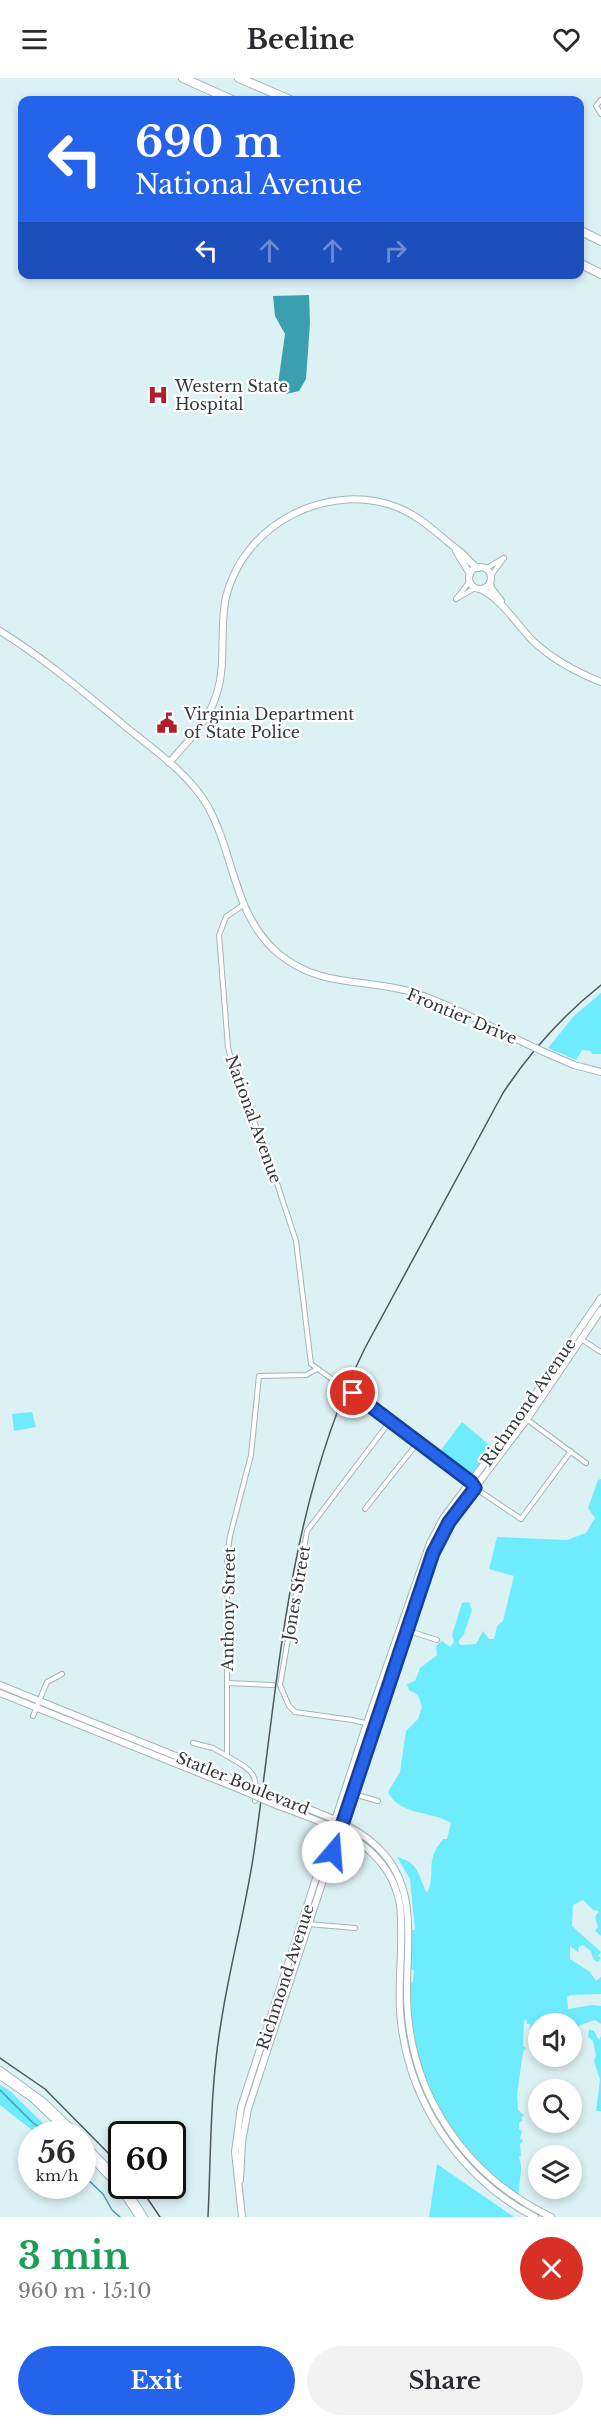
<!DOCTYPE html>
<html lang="en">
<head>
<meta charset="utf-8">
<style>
  :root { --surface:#fff; --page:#f2f2f3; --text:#2b2b33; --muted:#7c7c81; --accent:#2563eb }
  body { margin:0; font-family:"Libre Baskerville",serif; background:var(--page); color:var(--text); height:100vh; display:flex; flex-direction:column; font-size:22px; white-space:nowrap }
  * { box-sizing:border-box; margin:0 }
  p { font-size:20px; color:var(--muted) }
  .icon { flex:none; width:33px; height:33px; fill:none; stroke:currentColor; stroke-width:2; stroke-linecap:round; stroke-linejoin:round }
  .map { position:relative; height:2139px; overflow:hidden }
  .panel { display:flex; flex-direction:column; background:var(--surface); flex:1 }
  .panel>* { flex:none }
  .banner { position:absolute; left:18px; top:18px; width:566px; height:183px; border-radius:12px; box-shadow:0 3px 9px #0003; background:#2563eb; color:#fff; overflow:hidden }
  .controls { position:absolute; left:528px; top:1935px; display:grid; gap:12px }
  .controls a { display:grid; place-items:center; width:54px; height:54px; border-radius:50%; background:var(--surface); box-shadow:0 3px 9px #0003; font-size:30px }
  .speed { position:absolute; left:18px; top:2043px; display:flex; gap:12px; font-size:30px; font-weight:700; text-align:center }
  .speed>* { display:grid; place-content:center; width:78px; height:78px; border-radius:50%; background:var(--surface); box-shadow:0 3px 9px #0003; line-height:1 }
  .speed small { font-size:15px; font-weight:400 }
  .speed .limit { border:3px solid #111; border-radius:9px; background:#fff; color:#111 }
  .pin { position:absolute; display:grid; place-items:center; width:51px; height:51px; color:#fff; margin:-26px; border:3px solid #fff; border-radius:50%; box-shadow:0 2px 6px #0007 }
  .me { position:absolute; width:66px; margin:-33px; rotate:18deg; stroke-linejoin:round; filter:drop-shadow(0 0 4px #0008) }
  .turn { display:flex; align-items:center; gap:21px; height:126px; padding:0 18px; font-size:27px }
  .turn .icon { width:78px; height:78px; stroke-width:2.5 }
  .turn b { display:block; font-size:42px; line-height:51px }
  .lanes { display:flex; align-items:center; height:57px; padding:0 18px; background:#0003; justify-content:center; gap:30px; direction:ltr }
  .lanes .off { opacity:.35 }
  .round { display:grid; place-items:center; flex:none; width:63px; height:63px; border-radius:32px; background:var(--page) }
  .head { display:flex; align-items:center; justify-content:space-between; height:102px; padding:0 18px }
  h1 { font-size:36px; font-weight:800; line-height:45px; color:#1e9e55 }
  .cta { display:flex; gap:12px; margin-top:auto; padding:12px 18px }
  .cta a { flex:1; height:69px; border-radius:36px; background:var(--accent); color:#fff; font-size:24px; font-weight:800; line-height:69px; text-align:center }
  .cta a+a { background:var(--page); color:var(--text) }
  header { display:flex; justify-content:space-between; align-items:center; height:78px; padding:0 18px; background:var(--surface); font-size:27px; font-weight:800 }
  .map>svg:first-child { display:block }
</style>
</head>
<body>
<header><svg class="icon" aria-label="menu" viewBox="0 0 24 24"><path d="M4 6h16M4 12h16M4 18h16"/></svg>Beeline<svg class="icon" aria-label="heart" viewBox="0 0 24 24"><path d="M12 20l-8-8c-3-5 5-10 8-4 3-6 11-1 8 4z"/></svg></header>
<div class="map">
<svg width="601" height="2139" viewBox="0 0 601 2139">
  <rect width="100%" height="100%" fill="#dcf1f4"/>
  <path fill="#6febfe" d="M601,915V976H592L591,973L582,972L576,982L548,970L574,938Z
    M32,1334L36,1349L14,1353L12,1336Z
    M462,1344L493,1370L470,1399L438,1376Z
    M601,1401V1858L595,1853L598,1849L595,1839L599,1833L593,1832L583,1822L573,1827L572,1848L601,1874L598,1878L601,1880L598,1884L593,1881L591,1873L583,1867L579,1869L578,1874L570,1868V1881L590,1894L596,1903L601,1899V1916L570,1917L567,1919L568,1931L592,1927L601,1928V1946L595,1942L580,1947L579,1949L572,1950V1946L566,1944C557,1948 545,1942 538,1946V1955L536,1954L531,1962L529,1959L531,1954L530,1946H527L526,1941L524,1943L523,1968L526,1970L523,1974L517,2016L518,2032L524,2037L521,2040L523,2042L519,2045V2051L522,2053L520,2061H522L523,2064L520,2066L521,2078L519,2079C524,2092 518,2104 519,2117C445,2065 411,1996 409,1906L413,1903L414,1893L410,1889V1852H415L410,1801L397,1779C420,1785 417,1796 427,1815C435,1800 428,1788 435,1773C436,1769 441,1765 443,1761H447L451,1745C430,1732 400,1738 388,1714L400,1694L406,1653L418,1641L422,1629L418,1617L409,1612L407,1606L415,1603L420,1590L437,1577L436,1568L442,1563L450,1569L454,1564L452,1557L462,1525L469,1524L472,1532L464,1556L458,1564L461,1567L476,1566L483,1553L489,1561H494L497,1548L503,1543L514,1498L489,1491L497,1459L567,1462L586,1455L595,1440L588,1430L598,1402Z
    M589,1951L594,1953L599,1962L601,1958V2033H596L600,2002L594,1983L596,1977L593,1963L588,1959Z
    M0,2007L10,2013L54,2056H37L0,2027Z
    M437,2086L514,2139H429Z"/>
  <path fill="#3aa0af" d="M309,217L310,245L306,301L299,313L286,316L278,306L285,256L275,238L273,218Z"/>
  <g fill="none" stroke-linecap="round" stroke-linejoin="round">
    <path stroke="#3aa0af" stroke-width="1.5" d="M0,2012L32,2044L48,2056
      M82,2096L103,2116L112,2132L120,2139"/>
    <g stroke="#a1b5b9" stroke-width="6">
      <path id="street" d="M601,22L596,28L601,36
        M485,491L504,480
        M490,499L504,480
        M456,521L470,503
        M456,521L475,510
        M243,827L226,839L219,857L228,969L235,998L266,1072L296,1163L311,1286L336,1304
        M581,1261L601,1274
        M353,1315L462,1397L475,1410L521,1441L571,1373
        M521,1337L586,1385
        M365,1431L419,1363
        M406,1552L437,1562
        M227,1605L273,1607
        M33,1638L47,1604L62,1596
        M374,1647L352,1642L295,1634L289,1628L280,1607L307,1453L391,1342
        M193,1665L213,1670L227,1678
        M350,1715L378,1723
        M255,1723C259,1694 251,1692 227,1678V1479L230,1458L251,1377L259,1298L306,1297L317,1291
        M308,1846L355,1850"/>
    </g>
    <g stroke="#a1b5b9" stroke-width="8">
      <path id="secondary" d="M456,473L470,496
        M469 500a11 11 0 1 1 22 0a11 11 0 1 1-22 0Z
        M490,504L491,510L501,523
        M480,511C502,521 516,546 533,563C553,582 576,594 601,604
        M0,553C45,581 85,615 126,649C154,672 188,695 207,727C235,776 233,838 279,876C320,910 364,900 412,914C452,927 490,949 527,966
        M169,685C186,665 208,644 216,618C227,586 219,551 226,519C244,445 329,402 399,430C423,440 438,457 458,472C466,477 469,485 478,490
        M544,974L574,987L601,994
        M0,1607L245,1706
        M0,1615L244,1713
        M277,1719C312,1733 359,1746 384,1776C417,1814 407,1865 407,1911C406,2011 462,2096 551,2139
        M276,1727C329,1747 389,1764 400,1827C404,1862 398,1898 400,1933C406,2020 458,2099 535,2139"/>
    </g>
    <g stroke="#a1b5b9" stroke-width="8">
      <path id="primary" d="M0,1992L44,2024L77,2056
        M0,1998L32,2020L70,2056
        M82,2063L122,2105
        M82,2070L120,2110L139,2139
        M240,2102L242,2064L248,2031L374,1647L438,1463L449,1444L527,1341L601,1232
        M124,2108L144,2139
        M242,2139L235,2074L241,2029L367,1645L430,1465L444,1439L521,1337L601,1220"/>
    </g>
    <g stroke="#a1b5b9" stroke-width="10">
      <path id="highway" d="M183,0L232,22
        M239,0L290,22
        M579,152L601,163
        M579,185L601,196"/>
    </g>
    <use href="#street" stroke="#fff" stroke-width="4"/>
    <use href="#secondary" stroke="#fff" stroke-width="6"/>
    <use href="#primary" stroke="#fff" stroke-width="6"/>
    <use href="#highway" stroke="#fff" stroke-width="8"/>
    <path stroke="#4e585a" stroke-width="1.5" d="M0,1980L45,2011L122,2089
      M139,2108L160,2139
      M208,2139C211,2075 210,2009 221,1945C230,1885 247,1827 255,1767C279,1598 288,1425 365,1270L503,1015C530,974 562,938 601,907"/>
    <g stroke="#a1b5b9" stroke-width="8" stroke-linecap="butt">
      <path id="secondary-bridge" d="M527,966L544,974
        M245,1706L277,1719
        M244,1713L276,1727"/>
    </g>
    <use href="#secondary-bridge" stroke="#fff" stroke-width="6"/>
  </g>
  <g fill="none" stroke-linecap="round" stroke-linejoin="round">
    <g stroke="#184099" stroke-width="15">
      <path id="route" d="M333,1774L433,1475L449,1444L475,1410L471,1404L353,1315"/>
    </g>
    <use href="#route" stroke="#2563eb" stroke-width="10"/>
  </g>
  <defs>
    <g id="hospital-bare" transform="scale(1.62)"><path d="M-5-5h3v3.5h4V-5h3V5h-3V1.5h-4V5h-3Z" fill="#b01e2b" stroke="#fff" stroke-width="2.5" paint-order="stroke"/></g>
    <g id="civic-bare" transform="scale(1.62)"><path d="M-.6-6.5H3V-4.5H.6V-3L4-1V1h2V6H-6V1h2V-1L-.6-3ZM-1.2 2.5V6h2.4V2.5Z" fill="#b01e2b" stroke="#fff" stroke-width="2.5" paint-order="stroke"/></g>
  </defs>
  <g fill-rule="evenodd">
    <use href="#hospital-bare" x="158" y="317"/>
    <use href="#civic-bare" x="167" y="645"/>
  </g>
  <g text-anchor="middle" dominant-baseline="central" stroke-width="4.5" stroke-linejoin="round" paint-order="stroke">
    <g font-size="16" fill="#31393b" stroke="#fff" text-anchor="start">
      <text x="175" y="308">Western State<tspan x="175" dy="18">Hospital</tspan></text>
      <text x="184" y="636">Virginia Department<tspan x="184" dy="18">of State Police</tspan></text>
    </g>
    <g font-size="16" fill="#31393b" stroke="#fff">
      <text transform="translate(462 938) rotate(23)">Frontier Drive</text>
      <text transform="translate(254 1041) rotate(70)">National Avenue</text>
      <text transform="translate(528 1324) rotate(-55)">Richmond Avenue</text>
      <text transform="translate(296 1515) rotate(-80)">Jones Street</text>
      <text transform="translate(228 1531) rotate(-89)">Anthony Street</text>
      <text transform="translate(243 1705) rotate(22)">Statler Boulevard</text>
      <text transform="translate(285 1899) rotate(-72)">Richmond Avenue</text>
    </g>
  </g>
</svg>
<div class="controls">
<a><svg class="icon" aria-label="sound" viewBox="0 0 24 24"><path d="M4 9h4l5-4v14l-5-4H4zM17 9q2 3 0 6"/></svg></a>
<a><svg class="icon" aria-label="search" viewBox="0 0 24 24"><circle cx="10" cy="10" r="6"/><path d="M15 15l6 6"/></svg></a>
<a><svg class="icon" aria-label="layers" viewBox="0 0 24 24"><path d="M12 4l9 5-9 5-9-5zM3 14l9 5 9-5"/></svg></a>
</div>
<div class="speed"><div>56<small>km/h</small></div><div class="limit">60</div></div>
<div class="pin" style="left:353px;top:1315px;background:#d93025"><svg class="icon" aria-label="arrive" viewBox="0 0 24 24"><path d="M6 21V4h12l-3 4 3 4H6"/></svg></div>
<svg class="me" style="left:333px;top:1774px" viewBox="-20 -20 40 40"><circle r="19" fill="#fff"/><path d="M0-13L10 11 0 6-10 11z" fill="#2563eb"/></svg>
<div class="banner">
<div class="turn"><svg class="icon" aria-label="left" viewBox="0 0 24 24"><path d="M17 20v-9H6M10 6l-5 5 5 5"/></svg><div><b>690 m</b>National Avenue</div></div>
<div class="lanes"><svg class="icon" aria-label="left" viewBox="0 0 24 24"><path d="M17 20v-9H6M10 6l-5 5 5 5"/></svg><svg class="icon off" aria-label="ahead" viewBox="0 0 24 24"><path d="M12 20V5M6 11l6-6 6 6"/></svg><svg class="icon off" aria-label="ahead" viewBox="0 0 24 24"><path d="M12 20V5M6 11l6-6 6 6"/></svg><svg class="icon off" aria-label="right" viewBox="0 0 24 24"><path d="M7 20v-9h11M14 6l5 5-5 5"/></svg></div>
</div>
</div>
<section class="panel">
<div class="head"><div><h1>3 min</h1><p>960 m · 15:10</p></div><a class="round" style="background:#d93025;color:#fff"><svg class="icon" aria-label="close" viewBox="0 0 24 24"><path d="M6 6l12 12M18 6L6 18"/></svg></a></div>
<div class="cta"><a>Exit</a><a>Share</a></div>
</section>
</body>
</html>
